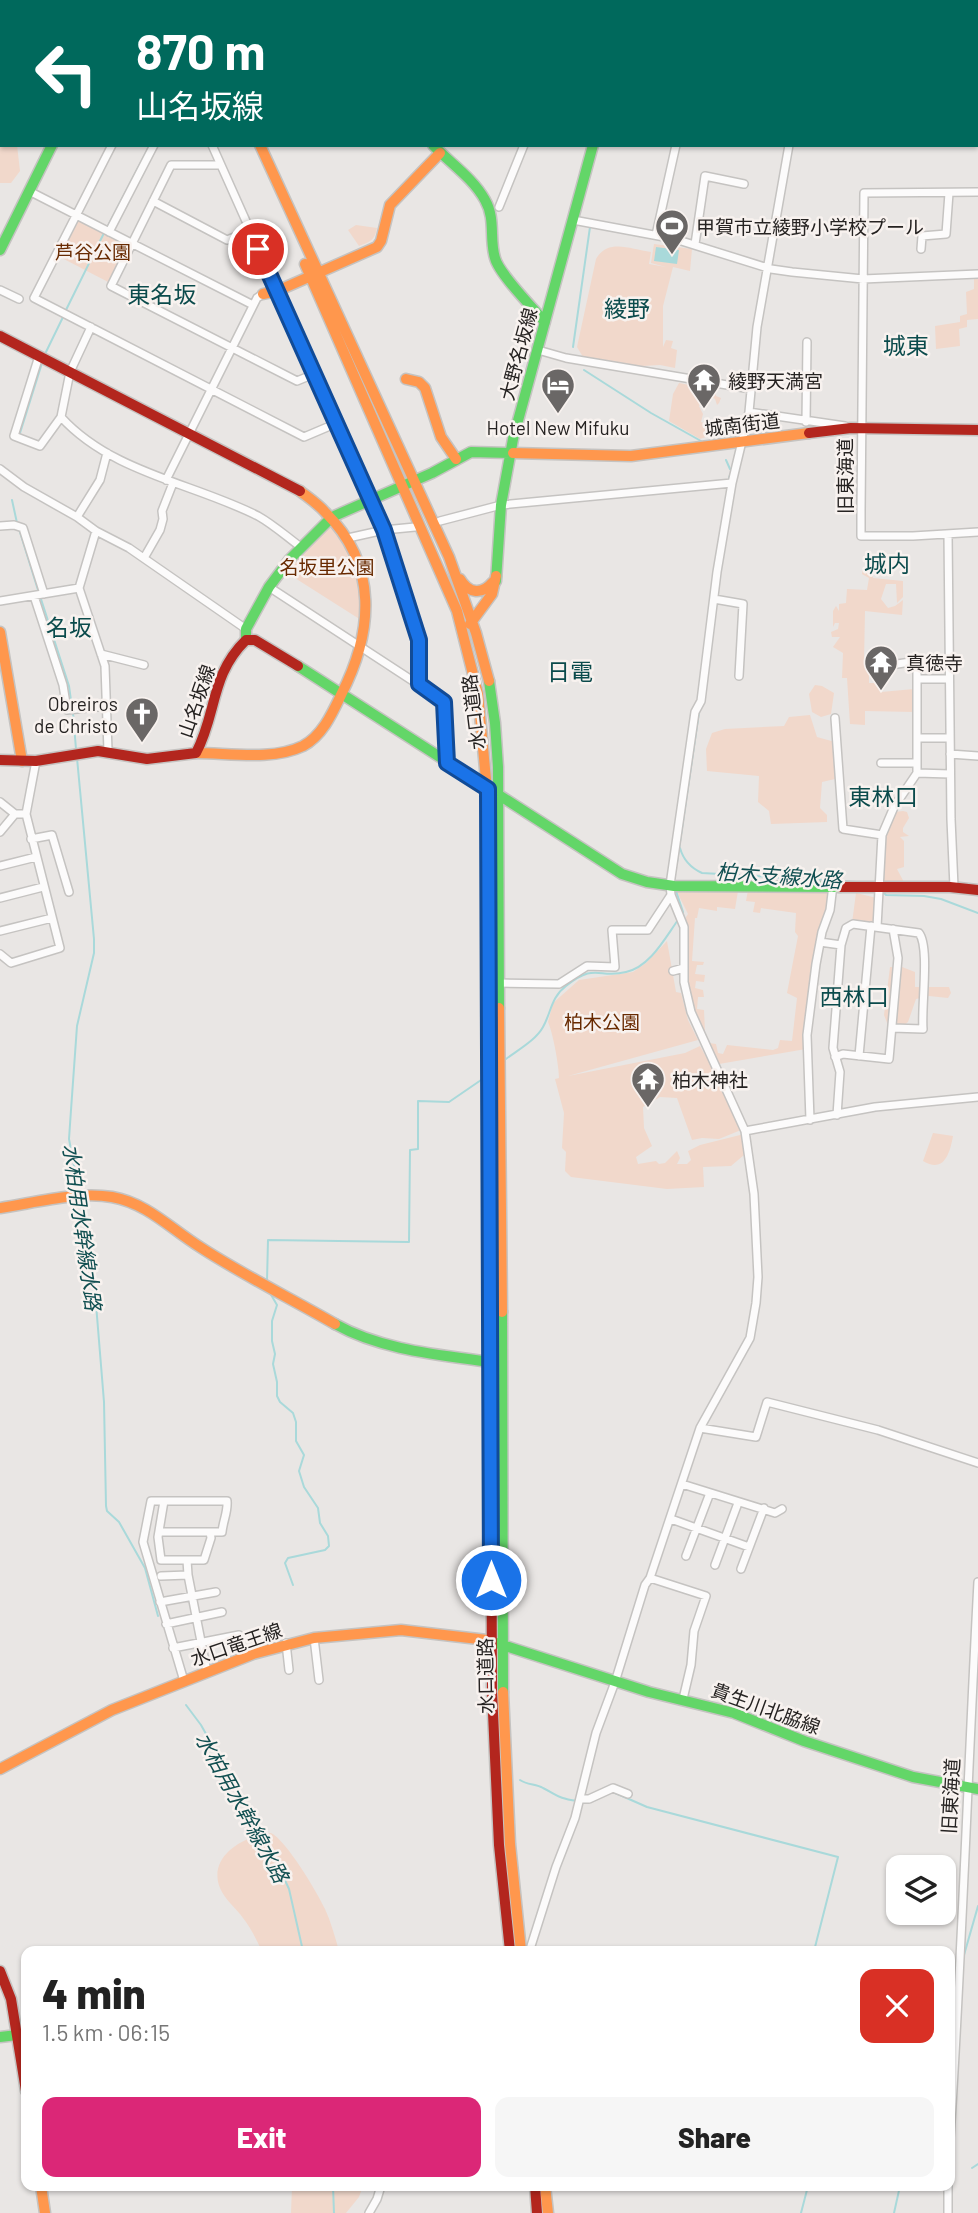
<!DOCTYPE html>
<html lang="en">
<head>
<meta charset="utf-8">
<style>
  :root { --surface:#fff; --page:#f6f6f6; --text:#222; --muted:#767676; --accent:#db2777 }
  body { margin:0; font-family:Barlow,"Noto Sans JP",sans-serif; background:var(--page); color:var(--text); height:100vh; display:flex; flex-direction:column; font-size:26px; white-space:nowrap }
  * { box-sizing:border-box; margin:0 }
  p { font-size:23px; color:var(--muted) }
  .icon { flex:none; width:38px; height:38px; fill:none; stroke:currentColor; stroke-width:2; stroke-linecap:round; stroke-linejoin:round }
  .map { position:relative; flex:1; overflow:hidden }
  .drawer { position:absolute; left:21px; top:1946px; width:934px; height:245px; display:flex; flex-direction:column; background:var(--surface); border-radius:14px; box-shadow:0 2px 5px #0004 }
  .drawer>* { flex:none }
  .guide { position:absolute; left:0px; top:0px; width:978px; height:147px; box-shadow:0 2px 5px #0004; background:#00695c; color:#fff; overflow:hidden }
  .buttons { position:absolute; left:886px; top:1855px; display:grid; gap:14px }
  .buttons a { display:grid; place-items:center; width:70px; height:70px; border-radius:14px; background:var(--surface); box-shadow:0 2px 5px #0004; font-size:35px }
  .pin { position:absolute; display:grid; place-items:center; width:60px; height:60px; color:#fff; margin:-30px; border:4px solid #fff; border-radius:50%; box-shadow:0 2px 7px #0007 }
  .me { position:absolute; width:77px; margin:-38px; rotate:0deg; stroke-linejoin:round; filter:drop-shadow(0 0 5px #0008) }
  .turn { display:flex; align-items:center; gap:24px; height:147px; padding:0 21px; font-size:32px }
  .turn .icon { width:91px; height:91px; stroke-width:2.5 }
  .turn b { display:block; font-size:49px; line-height:60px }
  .round { display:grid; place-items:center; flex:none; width:74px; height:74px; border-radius:14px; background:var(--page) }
  .head { display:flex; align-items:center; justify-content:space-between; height:119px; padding:0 21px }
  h1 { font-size:42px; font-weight:800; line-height:52px }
  .button { display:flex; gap:14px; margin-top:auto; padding:14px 21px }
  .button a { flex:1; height:80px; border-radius:14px; background:var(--accent); color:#fff; font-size:28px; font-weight:800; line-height:80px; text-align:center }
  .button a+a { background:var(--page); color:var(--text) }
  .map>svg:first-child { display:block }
</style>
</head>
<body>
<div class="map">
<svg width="978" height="2213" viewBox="0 0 978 2213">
  <rect width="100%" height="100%" fill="#e9e6e4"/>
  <path fill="#f1d8cb" d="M0,57L2,145H17L20,171L11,183H0Z
    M77,220L127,246L110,283L60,257Z
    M356,225L377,228C375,240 370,242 359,246L348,230Z
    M654,244L692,249L690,271L673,267L663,306V347L666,340L673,341L671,348L677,350L675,368L660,365L642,366L583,357L577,347L596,259C608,238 630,249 651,252L649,264L666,267L651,263Z
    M974,279H978V319L967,320V327L959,329L960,346L936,349L935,326L960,322V316L967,314L966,292L974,289Z
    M679,383L716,390V396L721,398L719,403L717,405L715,399L708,395L699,406L703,414L701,422L712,426L723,417L729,423L730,429L700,439L669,421L673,394Z
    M331,523C354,549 363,585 361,620L287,573Z
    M873,567V578L903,581V597L897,603L896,584H886L881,599L888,608L895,606L903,600L902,615L865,611L864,662H869V683H875L876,686L880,687L881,692L914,689L915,712L865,711V725L850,724L847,678H842L843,653L833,647L840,637H832L831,632L838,629L839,623H835L833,627V611L836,606L839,611V604L846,603L847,589L867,590L869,578L862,574L863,568Z
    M815,685L822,686L834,693L831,714L821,717L812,712L809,694Z
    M810,715L817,737L835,742V779L822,782L820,808L827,815V822L771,824L769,811L758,802L759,776L707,771L706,749L712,733L725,729L784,726L789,717Z
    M903,811L907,812L909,818L903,828V832L909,836L900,837L904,841V867L897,869L906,886L882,884L884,837L895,812Z
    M675,888L738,891L735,909L717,907V911L699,908L697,918H695L692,961L704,962L703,965H697L695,974L705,975L704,982L696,981L695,988L703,990L704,997H698L697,1009L704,1010L705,1032C682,1002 687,953 686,917L688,914Z
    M748,890L830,891L806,1049L719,1064L709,1043L716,1044L718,1053L723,1054L727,1045L773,1050L778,1048L780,1040L792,1041L797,998L787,993L798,936L795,932L796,913L761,908L760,913L753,912L755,902L746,901Z
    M856,893L877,898L875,925L852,923Z
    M667,941L676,992L681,993L688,1020L698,1040L568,1076L685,1053L700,1046L723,1087L741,1130L719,1139L702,1138L692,1140L677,1098L660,1097L643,1107L644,1128L652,1146L636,1157L638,1164L656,1161L659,1164L665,1163L677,1151L680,1158L677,1164H687L691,1160L688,1151L700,1145L744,1134V1155L731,1166L703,1167L704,1187L667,1189L571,1177L565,1171L566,1152L562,1148L564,1113L555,1079L559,1078C559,1066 553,1033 548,1022L553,1003L579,980L633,972L646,963Z
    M890,967H902L915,972V987H949L951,993L948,998L929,996L916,999L908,1022L896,1031L889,1028L884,1015Z
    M933,1133L953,1136C950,1153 944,1174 923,1161Z
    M271,1833C286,1840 317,1892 325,1909C331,1922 335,1937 339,1951H262C256,1939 251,1928 243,1918C236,1908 225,1900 220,1888C207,1856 245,1835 271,1833Z
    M292,2186H363L359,2197L346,2213H291Z"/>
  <path fill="#a9d9da" d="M656,247L679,250L677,264L654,261Z"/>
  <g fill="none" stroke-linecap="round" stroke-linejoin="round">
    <path stroke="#a9d9da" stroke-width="2" d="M222,2L223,0
      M228,2V0
      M107,228L150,145
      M66,310L104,233
      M573,347L590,227
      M45,354L64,315
      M584,370L651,413L701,441
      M20,433L42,363
      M726,460L730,469
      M729,478L730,475
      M12,500L17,523
      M19,529L38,590
      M40,596L69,686L72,708
      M73,713L76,749
      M77,758L94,939V953L77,1026L71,1110L69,1139L79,1193
      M680,848C683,859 691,868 702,873L874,883
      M677,862L699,712
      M675,888L683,912L681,915
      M883,892L886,895L924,896L941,899L978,913
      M506,1059C518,1050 536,1040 543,1027C551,1013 551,997 566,986C596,962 598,979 626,972C650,967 665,938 678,920
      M80,1199L96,1304L104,1402L106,1506L107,1511L119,1522L145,1568L158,1616
      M267,1281L268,1240L409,1242L410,1150L418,1149V1101L449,1102L484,1078
      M270,1293L277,1305L272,1321V1341L275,1354L273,1364L277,1382V1396L280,1402L293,1413L296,1422V1441L304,1455L299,1471L304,1487L318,1508L320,1523L328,1536L329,1546L325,1550L288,1558L285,1563L293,1585
      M186,1705L201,1725L272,1852L289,1889L303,1951
      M520,1780C527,1785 536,1784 543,1788C559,1796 557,1798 577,1801
      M613,1792L647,1807L838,1857L814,1951
      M964,1955L978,1906
      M950,1998L956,1980
      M972,2168L978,2164
      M333,2186L334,2213
      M801,2213L808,2186
      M894,2213L900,2186"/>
    <g stroke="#c5c3c1" stroke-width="10">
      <path id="street" d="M172,0L173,2
        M206,0L207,2
        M234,0V2
        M288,0L291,2
        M346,0L349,2
        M794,0V2
        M858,0V2
        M672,1L674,0
        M101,2V0
        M489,2L491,0
        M945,2V0
        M976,53H978
        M112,145L34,298L304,437L337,423
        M212,145L384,530L419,640V684
        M220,165H171L111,286L297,381L314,374
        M29,191L253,305
        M978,192L864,193L861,511V536H913L978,532
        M153,201L227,240L250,231
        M499,207L524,145
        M573,220L675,239L771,269L792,272L863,279L978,274
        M109,232L154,145
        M656,235L676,145
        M695,244L705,176L744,184
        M921,249L922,236L946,234L949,193
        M0,290L19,299
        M538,350L566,358L751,389
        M39,356L14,436L40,446L61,417L70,372L91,327
        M749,412L845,426
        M61,417C112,473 193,483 258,516C274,525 287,537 302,548
        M806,422L807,342
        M0,469L24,487L77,517L96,531L129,548L246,629
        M166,480L257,298L263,294
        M77,517L100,480L107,453
        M440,521L501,505L732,483
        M0,526L14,525L23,528L44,594
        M96,531L79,588L105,666L108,751
        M948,534L951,819L954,887
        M348,538L384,530L415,527
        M144,558L160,530L163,519L162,511L173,483
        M269,587L442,700L448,740L447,763
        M34,596L63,685L67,710L107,706
        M714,599L743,604L739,676
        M0,601L79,588
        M101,654L144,665
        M871,668L917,661V773L894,807L882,835L877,927
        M917,679H949
        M835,718L843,829L882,835
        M917,738H950
        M950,754L978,756
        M881,763H917
        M917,773L950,774
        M0,802L15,814
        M0,832L15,814H26
        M31,839L52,835L69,892
        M0,866L36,857
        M0,898L43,887
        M0,931L52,918
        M820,942L841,945
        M0,954L11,963L60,948L26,814L36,761
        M673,971L684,968
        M499,983L559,984L587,966L615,967L612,930H648L671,895
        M859,1056L871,926
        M835,1057L843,1054L889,1059L898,958L893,929
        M837,1115L840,1072L833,1048L841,945L846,928L853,924L919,933C930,947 921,1007 923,1029L892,1028
        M810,1120L807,1035L816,964L822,932L830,910L833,885
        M745,1131L875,1107L978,1097
        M700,1428L756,1437L767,1402L878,1430L978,1463
        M682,1484L775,1513L782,1509
        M164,1501L158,1537L161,1560H204L211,1538L210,1532
        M671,1519L749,1547
        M159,1532H222C223,1521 228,1512 227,1501H151L143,1542L184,1681
        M686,1556L710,1493
        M187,1560L188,1575L207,1672
        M715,1565L738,1503
        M741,1569L764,1508
        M161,1576L188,1575
        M650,1578L706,1596L694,1631L691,1665L683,1699
        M160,1602L216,1592
        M166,1624L222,1612
        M314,1638L319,1680
        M286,1643L289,1670
        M173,1648L239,1635
        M581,1799H589L613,1788L628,1794
        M532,1951L531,1946L556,1867L575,1818L596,1733L615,1682L645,1585L650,1578L700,1428L750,1338L756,1303L758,1277L754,1194L745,1131L691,1012L684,982V927L671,895L670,885L695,712L701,701L717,572L732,483L749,412L757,327L789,145
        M950,2138C962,1953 968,1768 978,1582
        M369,2213L377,2199L381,2186
        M948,2213V2186"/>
    </g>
    <g stroke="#c5c3c1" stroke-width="13">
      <path id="fast" d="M433,145C450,163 473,178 485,200C496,219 489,239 495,258C499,274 533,308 545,322
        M0,250L52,145
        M496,581L501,505L513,439L593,145
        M246,640V629L269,587L290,559L332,517L432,473L471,452L513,453
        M298,666L622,874L647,882L674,886L840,887
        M489,681L495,723L498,767L499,1008
        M488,801L491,1437
        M502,1312L503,1692
        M335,1324C383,1351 443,1355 497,1363
        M487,1640L649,1692L734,1713L804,1741L913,1777L978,1789
        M0,2037L17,2035"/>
    </g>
    <g stroke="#c5c3c1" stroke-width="13">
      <path id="slow" d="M185,0L186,2
        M260,145L449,557L476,633L489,681
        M305,264L457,611L478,694L488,801
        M263,294L277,291L377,247L381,241L390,205L440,153
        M406,379L419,382L425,388L441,437L456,459
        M513,453L631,456L809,433
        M460,579C469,594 482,595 493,582
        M470,624L492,594L496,576
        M0,632L22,761
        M196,753C229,753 272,761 303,746C322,736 332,714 341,695C373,633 379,565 325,512C318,504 309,498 300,491
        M499,1008L502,1312
        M0,1208C34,1203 78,1191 112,1197C147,1203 171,1229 200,1247C243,1275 290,1298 335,1324
        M503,1692L510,1844L521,1951
        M0,1769L112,1710L253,1654L314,1638L401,1630L487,1640
        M41,2186L45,2213
        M545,2186L548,2213"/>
    </g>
    <g stroke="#c5c3c1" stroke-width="13">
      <path id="jam" d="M631,2L632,0
        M0,336L300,491
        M809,433L851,428L978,430
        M0,760L36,761L98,751L147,759L196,753C217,714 210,675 246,640H255L298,666
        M840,887H950L978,890
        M491,1437L492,1691L499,1845L510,1951
        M0,1971L11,1999L26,2091
        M535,2186L537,2213"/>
    </g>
    <use href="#street" stroke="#fcfbfb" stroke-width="7"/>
    <use href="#fast" stroke="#63d668" stroke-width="10"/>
    <use href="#slow" stroke="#ff974d" stroke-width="10"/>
    <use href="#jam" stroke="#b3261e" stroke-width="10"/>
  </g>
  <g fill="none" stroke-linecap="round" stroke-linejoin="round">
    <g stroke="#114b97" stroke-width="18">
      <path id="route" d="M258,249L384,530L419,640V684L444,702L447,763L488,789L491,1580"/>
    </g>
    <use href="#route" stroke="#1a73e8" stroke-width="12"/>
  </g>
  <defs>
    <g id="stadium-pin" transform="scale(1.75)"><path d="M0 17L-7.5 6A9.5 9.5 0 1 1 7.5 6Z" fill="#6a6766" stroke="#f8f2ef"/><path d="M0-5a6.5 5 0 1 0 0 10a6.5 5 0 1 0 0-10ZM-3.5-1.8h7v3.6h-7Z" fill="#fff"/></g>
    <g id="temple-pin" transform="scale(1.75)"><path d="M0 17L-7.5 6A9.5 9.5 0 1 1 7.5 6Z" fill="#6a6766" stroke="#f8f2ef"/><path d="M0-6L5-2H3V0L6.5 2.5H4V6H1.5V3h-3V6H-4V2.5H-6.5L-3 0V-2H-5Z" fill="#fff"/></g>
    <g id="hotel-pin" transform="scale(1.75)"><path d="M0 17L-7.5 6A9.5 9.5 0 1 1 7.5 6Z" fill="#6a6766" stroke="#f8f2ef"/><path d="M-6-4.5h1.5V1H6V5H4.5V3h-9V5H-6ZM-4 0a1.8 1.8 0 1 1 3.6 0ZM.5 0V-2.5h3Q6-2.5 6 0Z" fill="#fff"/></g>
    <g id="church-pin" transform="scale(1.75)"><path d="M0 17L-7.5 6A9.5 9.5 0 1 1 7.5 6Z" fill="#6a6766" stroke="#f8f2ef"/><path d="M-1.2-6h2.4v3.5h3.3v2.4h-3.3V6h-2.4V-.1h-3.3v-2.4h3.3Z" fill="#fff"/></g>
  </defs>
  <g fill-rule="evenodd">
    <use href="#stadium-pin" x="672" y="226"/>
    <use href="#temple-pin" x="704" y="380"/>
    <use href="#hotel-pin" x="558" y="385"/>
    <use href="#temple-pin" x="881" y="662"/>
    <use href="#church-pin" x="142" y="714"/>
    <use href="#temple-pin" x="648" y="1079"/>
  </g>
  <g text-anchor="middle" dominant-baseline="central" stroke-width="5" stroke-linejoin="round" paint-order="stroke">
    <g font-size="19" fill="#262322" stroke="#f8f2ef" text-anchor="start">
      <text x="696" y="226">甲賀市立綾野小学校プール</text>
      <text x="728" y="380">綾野天満宮</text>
      <text x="558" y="427" text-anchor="middle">Hotel New Mifuku</text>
      <text x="906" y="662">真徳寺</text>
      <text x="118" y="703" text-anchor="end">Obreiros<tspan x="118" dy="22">de Christo</tspan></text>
      <text x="672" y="1079">柏木神社</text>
    </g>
    <g font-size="19" fill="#682a01" stroke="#f8f2ef">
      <text x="93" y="251">芦谷公園</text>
      <text x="327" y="566">名坂里公園</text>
      <text x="602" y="1021">柏木公園</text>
    </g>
    <g font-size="19" fill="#262322" stroke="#f8f2ef">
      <text transform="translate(518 354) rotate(-75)">大野名坂線</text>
      <text transform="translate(742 424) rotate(-7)">城南街道</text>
      <text transform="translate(844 476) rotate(-90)">旧東海道</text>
      <text transform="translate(196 701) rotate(-71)">山名坂線</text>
      <text transform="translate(473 712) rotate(-97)">水口道路</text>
      <text transform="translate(236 1644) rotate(-19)">水口竜王線</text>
      <text transform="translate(485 1676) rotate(-91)">水口道路</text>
      <text transform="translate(766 1708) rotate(20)">貴生川北脇線</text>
      <text transform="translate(950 1796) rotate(-87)">旧東海道</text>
    </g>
    <g font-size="21" font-style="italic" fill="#114f51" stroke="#f8f2ef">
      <text transform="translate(779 875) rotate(4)">柏木支線水路</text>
      <text transform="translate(83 1227) rotate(82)">水柏用水幹線水路</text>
      <text transform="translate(243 1807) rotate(61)">水柏用水幹線水路</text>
    </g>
    <g font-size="23" fill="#0b4b4c" stroke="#f8f2ef">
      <text x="162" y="294">東名坂</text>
      <text x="627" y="308">綾野</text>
      <text x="906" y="345">城東</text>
      <text x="887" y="563">城内</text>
      <text x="69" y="627">名坂</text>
      <text x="570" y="671">日電</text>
      <text x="883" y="796">東林口</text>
      <text x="854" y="996">西林口</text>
    </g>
  </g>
</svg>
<div class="buttons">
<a><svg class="icon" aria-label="layers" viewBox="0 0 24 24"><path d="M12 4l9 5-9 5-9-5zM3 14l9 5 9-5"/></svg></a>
</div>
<div class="pin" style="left:258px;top:249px;background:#d93025"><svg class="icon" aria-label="arrive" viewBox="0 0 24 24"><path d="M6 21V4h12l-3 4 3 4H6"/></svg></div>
<svg class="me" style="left:491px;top:1580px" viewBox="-20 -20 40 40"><circle r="17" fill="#1a73e8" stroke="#fff" stroke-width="3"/><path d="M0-11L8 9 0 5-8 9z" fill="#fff"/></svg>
<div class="guide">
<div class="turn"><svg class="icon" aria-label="left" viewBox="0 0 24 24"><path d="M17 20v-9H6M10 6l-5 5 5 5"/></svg><div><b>870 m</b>山名坂線</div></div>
</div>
<section class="drawer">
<div class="head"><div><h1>4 min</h1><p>1.5 km · 06:15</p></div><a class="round" style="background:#d93025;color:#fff"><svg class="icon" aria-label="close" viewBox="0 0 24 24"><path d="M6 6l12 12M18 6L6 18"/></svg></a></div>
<div class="button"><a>Exit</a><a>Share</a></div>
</section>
</div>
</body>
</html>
